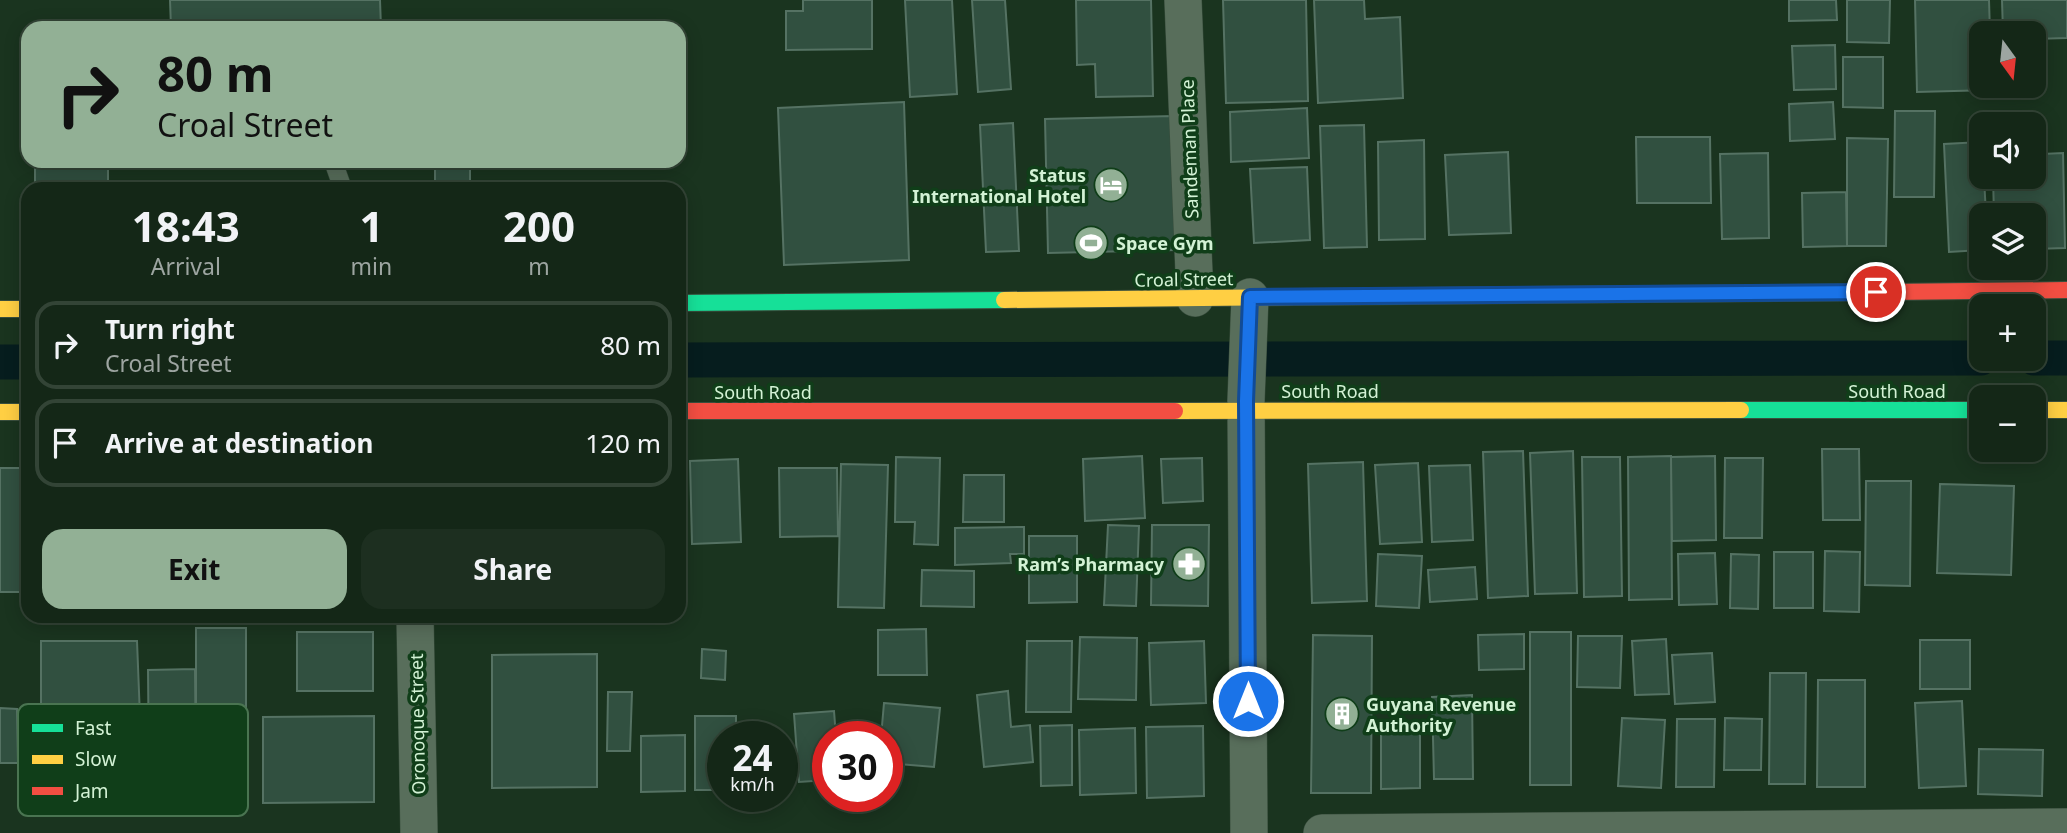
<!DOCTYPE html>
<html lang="en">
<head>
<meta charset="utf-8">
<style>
  :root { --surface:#142717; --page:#1d2f20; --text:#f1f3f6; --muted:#9da5a1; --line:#334436; --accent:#92b095 }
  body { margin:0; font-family:"Noto Sans",sans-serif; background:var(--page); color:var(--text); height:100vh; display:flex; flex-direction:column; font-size:26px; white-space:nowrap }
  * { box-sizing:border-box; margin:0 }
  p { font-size:23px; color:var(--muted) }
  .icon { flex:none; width:38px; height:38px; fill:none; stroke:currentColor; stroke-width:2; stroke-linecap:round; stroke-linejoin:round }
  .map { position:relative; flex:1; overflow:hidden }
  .drawer { position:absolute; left:21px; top:182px; width:665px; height:441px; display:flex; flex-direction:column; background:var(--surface); border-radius:21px; box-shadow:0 4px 18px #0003,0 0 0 2px var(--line) }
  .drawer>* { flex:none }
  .banner { position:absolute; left:21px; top:21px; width:665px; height:147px; border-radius:21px; box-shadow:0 4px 18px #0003,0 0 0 2px var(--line); background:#92b095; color:#111; overflow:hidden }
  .needle { width:46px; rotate:165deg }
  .tools { position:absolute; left:1969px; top:21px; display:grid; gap:14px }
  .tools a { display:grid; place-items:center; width:77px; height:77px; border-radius:14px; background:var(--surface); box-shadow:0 4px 18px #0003,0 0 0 2px var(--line); font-size:35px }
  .speed { position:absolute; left:707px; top:721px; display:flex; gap:14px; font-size:35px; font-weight:700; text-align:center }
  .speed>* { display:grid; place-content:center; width:91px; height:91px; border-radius:50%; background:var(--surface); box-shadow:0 4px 18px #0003,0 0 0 2px var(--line); line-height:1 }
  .speed small { font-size:18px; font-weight:400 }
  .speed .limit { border:10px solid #d22; background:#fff; color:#111 }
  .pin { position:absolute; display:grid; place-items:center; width:60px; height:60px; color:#fff; margin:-30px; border:4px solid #fff; border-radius:50%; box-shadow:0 2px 7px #0007 }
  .me { position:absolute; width:77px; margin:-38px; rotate:0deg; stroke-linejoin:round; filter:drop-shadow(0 0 5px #0008) }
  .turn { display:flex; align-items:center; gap:24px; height:147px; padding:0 21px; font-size:32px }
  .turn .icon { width:91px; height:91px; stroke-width:2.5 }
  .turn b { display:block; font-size:49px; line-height:60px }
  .eta { display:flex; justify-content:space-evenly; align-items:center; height:119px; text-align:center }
  .eta b { font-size:42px; font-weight:700; line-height:49px }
  .action { display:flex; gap:14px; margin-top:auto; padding:14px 21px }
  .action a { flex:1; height:80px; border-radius:21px; background:var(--accent); color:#111; font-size:28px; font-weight:700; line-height:80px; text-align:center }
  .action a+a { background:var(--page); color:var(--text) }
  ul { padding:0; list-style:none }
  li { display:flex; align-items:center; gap:21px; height:88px; margin:0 14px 10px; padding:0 7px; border:4px solid var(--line); border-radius:21px }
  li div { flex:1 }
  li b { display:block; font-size:26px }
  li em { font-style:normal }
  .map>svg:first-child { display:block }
</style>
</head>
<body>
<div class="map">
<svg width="2067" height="833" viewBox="0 0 2067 833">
  <rect width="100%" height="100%" fill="#1a341f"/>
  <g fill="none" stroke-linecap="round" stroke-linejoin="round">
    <path stroke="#061d1e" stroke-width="35" d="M2034,358H2067
      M679,360L1981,358
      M0,362H28"/>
  </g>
  <path fill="#315040" stroke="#557263" stroke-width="2" d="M170,0H380L381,28H355L354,20L171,28Z
    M803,0H872V49L786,50V11H803Z
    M905,0H952L957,94L910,97Z
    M972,0H1005L1011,89L978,92Z
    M1076,0H1151L1153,96L1096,97L1095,64L1077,65Z
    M1223,0H1306L1308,101L1226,103Z
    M1314,0H1364L1365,19L1400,17L1403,98L1318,103Z
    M1789,0H1836L1837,20L1789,21Z
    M1847,0H1890L1889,43L1847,42Z
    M1915,0H1989L1990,33H1981V86H1991V90L1917,92Z
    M2002,0H2067V38L2034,39V33H2003Z
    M394,21H471V28H394Z
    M1835,45L1836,89L1794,90L1792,46Z
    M1843,57H1883V108L1843,107Z
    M904,102L909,260L784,265L778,108Z
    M1833,102L1835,139L1790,141L1789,104Z
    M1307,108L1309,158L1231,162L1230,112Z
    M1895,111H1935L1934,197H1894Z
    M1173,116L1176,250L1048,253L1045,119Z
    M1013,123L1019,251L986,252L980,125Z
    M1364,125L1367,247L1324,248L1320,126Z
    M1636,137H1710L1711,203H1637Z
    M2034,137H2037L2042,154L2063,153L2065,248L2034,249V215H1994L1993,177H2034Z
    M1847,138L1888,139L1886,246H1847Z
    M1424,140L1425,239L1379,240L1378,142Z
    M1981,142V177H1984L1986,215H1981V250L1949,252L1944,144Z
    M1508,152L1511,233L1449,235L1445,155Z
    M1768,153L1769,238L1722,239L1720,154Z
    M35,161H108V189H35Z
    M435,161H470V184H435Z
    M1307,167L1310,240L1254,243L1250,169Z
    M1846,192L1847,246L1803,247L1802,193Z
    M1822,449H1859L1860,520H1823Z
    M1523,451L1528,596L1488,598L1483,452Z
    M1573,451L1577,593L1535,594L1530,453Z
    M1142,456L1145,518L1085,521L1083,459Z
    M1671,456L1672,599L1629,600L1628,457Z
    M1715,456L1716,540L1672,541L1671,457Z
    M896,457L940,458L938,545L914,544L915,522H895Z
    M1582,457H1620L1622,596L1584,597Z
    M1202,458L1203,501L1163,503L1161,459Z
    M1725,458H1763L1762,538H1724Z
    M738,459L741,542L692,544L690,461Z
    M1363,462L1367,601L1312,603L1308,464Z
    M1418,463L1422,542L1380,544L1375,465Z
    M841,464L888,465L884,608L838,607Z
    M1470,465L1473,540L1432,542L1429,466Z
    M0,468H28V592H0Z
    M779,468H837L838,536L780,537Z
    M964,475H1004V522H963Z
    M1866,481H1911L1910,586L1865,585Z
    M1940,484L2014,486L2011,575L1937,573Z
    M1108,525L1139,526L1136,606L1104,605Z
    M1152,525H1209L1208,606L1151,605Z
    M1024,527V554H1010L1011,563L955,565V528Z
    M1029,536H1077V602L1029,603Z
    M1825,551L1860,552L1859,612L1824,611Z
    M1774,552H1813V608H1774Z
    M1715,553L1717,604L1679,605L1678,554Z
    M1378,554L1422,556L1419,608L1376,606Z
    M1731,554L1759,555L1758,609L1730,608Z
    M679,558H680L681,615H679Z
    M1475,567L1477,599L1430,602L1428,570Z
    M922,570L974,571V607L921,606Z
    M196,628H246V773L196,774Z
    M926,629L927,675H878V630Z
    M297,632H373V691H297Z
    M1530,632H1571V785H1530Z
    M1524,634V669L1479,670L1478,635Z
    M1313,635L1372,636L1371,793H1311Z
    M1578,636H1622L1620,688L1577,687Z
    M1080,637L1137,638L1136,700L1078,699Z
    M1666,639L1669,694L1635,695L1632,641Z
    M1920,640H1970V689H1920Z
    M41,641H137L140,717L41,720Z
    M1027,641H1072L1071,712H1026Z
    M1204,641L1206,703L1151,705L1149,643Z
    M702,649L726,651L725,680L701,678Z
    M1712,653L1715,702L1675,704L1672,655Z
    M597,654V787L492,788V655Z
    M195,669L196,774L149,775L148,670Z
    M1770,673H1806L1805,784H1769Z
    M1818,680H1865V787H1817Z
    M1008,691L1011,727L1030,725L1033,762L984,767L977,695Z
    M608,692H632L630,751H607Z
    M1472,695L1473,779H1434L1432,697Z
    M1962,701L1966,786L1919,788L1915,703Z
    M884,703L940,708L934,767L887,763V737H881Z
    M0,708L17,709L18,763H0Z
    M834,711L836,737H828V780L799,782L794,714Z
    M374,716V802L263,803V717Z
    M695,716H736V737H723V790H695Z
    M1622,718L1665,720L1661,788L1618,786Z
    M1725,718L1762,719L1761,770H1724Z
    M1677,719H1715L1714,787H1676Z
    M1072,725V785L1041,786L1040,726Z
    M1203,726L1204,796L1147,798L1146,727Z
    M1135,728L1136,793L1080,795L1079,730Z
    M1420,730V788L1381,789V731Z
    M685,735V791L641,792V736Z
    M1979,749L2043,750L2042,796L1978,794Z"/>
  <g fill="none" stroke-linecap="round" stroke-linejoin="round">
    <g stroke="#394e3d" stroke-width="19">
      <path id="lane" d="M333,161L343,189"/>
    </g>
    <g stroke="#394e3d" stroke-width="38">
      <path id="street" d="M1183,0L1195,298
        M415,616L419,833
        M1249,833L1246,401L1250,297
        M1322,833L2067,827"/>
    </g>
    <g stroke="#394e3d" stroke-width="18">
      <path id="fast" d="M1296,297L1888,292
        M679,303L1004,300
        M1741,410H1981"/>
    </g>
    <g stroke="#394e3d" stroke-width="18">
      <path id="slow" d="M1004,300L1296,297
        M0,309H28
        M2034,410H2067
        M1175,411L1741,410
        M0,412H28"/>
    </g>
    <g stroke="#394e3d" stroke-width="18">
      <path id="jam" d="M1888,292L2067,290
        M679,411H1175"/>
    </g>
    <use href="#lane" stroke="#586e5b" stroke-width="18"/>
    <use href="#street" stroke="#586e5b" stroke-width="37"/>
    <use href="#fast" stroke="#16e098" stroke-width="16"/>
    <use href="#slow" stroke="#ffcf43" stroke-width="16"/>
    <use href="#jam" stroke="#f24e42" stroke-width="16"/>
  </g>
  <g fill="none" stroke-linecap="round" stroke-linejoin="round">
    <g stroke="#114b97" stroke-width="18">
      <path id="route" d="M1248,701L1246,401L1250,297L1876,292"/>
    </g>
    <use href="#route" stroke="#1a73e8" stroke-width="12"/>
  </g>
  <defs>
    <g id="hotel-disc" transform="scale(1.75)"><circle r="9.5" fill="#92b095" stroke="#103e19"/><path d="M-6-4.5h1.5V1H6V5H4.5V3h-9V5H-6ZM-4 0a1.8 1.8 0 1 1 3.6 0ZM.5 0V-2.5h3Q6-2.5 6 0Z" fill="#fff"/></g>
    <g id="stadium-disc" transform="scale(1.75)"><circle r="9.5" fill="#92b095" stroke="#103e19"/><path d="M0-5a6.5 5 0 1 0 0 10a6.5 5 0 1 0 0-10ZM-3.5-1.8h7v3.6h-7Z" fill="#fff"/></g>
    <g id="pharmacy-disc" transform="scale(1.75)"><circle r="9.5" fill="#92b095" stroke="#103e19"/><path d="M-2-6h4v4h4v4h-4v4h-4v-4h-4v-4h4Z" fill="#fff"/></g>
    <g id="building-disc" transform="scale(1.75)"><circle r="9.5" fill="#92b095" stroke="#103e19"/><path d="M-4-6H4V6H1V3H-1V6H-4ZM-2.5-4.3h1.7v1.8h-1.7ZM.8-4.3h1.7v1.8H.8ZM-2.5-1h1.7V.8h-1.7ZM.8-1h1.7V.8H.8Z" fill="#fff"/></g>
  </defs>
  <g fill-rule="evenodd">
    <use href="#hotel-disc" x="1111" y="185"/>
    <use href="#stadium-disc" x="1091" y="243"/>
    <use href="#pharmacy-disc" x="1189" y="564"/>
    <use href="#building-disc" x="1342" y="714"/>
  </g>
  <g text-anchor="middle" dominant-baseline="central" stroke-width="7" stroke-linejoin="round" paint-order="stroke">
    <g font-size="18" fill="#d3f2d5" stroke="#103e19">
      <text transform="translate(1189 149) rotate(-92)">Sandeman Place</text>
      <text transform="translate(1184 279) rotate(-1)">Croal Street</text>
      <text x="1330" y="391">South Road</text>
      <text x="1897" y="391">South Road</text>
      <text x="763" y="392">South Road</text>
      <text transform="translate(417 724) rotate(-91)">Oronoque Street</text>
    </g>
    <g font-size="18" font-weight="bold" fill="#d3f2d5" stroke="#103e19" text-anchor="end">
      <text x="1086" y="175">Status<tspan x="1086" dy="21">International Hotel</tspan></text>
      <text x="1116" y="243" text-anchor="start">Space Gym</text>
      <text x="1164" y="564">Ram’s Pharmacy</text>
      <text x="1366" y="704" text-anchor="start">Guyana Revenue<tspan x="1366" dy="21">Authority</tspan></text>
    </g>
  </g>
  <rect x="18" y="704" width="230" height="112" rx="10" fill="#103e19" stroke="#4a7451" stroke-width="2"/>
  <rect x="32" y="724" width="31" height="8" fill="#16e098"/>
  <rect x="32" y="755" width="31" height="9" fill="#ffcf43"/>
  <rect x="32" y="787" width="31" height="8" fill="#f24e42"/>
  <g font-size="19" fill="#d3f2d5">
    <text x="75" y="735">Fast</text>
    <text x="75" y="766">Slow</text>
    <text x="75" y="798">Jam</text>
  </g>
</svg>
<div class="tools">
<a><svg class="needle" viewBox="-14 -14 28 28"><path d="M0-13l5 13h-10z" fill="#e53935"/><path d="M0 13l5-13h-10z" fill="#9da5a1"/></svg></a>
<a><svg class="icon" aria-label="sound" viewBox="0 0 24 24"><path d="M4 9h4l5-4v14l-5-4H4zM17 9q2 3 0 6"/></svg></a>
<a><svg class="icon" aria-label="layers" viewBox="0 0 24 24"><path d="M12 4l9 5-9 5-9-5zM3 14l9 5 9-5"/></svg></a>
<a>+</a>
<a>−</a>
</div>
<div class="speed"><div>24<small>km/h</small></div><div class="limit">30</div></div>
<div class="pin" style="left:1876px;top:292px;background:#d93025"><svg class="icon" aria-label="arrive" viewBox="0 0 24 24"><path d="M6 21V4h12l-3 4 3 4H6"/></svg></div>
<svg class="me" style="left:1248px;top:701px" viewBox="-20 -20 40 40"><circle r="17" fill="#1a73e8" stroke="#fff" stroke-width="3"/><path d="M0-11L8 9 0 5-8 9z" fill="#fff"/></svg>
<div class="banner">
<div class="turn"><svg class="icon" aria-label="right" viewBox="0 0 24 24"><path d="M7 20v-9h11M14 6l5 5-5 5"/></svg><div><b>80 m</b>Croal Street</div></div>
</div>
<section class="drawer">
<div class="eta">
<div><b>18:43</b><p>Arrival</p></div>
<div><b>1</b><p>min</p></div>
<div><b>200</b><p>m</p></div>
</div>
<ul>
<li><svg class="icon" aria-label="right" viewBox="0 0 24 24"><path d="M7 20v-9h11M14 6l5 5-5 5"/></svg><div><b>Turn right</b><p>Croal Street</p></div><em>80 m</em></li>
<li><svg class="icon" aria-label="arrive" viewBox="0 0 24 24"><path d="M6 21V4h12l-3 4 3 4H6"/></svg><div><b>Arrive at destination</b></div><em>120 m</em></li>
</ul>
<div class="action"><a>Exit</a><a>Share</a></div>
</section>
</div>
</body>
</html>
